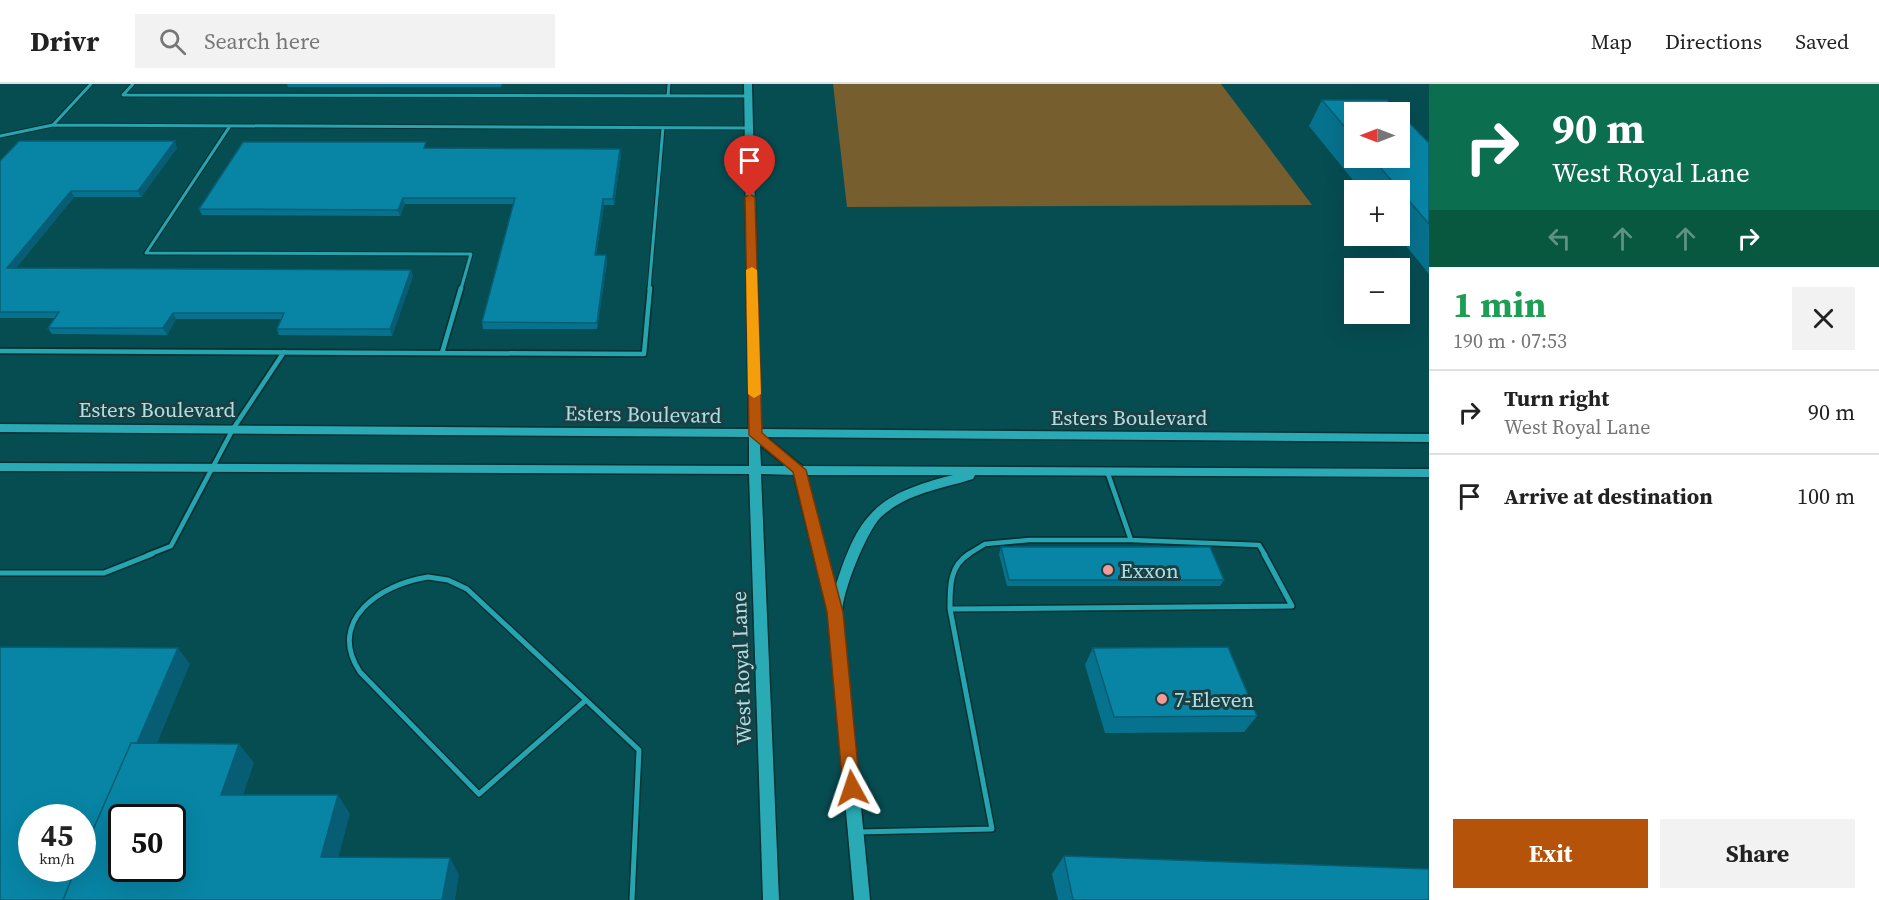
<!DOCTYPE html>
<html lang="en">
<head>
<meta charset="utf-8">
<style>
  :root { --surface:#fff; --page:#f2f2f2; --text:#222; --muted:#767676; --line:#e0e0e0; --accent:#b45309 }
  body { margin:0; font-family:"Source Serif 4",serif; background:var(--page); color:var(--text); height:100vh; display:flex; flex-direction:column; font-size:22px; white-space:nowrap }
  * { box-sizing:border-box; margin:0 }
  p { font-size:20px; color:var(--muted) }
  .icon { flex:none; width:33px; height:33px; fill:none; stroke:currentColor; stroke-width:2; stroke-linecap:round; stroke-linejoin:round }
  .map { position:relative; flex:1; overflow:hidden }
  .side { display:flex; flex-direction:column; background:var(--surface); width:450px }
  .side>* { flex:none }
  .hud { background:#0b6e4f; color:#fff; overflow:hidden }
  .needle { width:39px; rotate:270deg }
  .tools { position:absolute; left:1344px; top:18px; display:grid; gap:12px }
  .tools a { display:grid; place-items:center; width:66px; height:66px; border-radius:0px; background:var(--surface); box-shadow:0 6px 24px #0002; font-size:30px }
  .speed { position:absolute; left:18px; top:720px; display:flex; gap:12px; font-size:30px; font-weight:700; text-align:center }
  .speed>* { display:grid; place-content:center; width:78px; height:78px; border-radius:50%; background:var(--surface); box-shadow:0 6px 24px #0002; line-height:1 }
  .speed small { font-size:15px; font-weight:400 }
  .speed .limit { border:3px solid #111; border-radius:9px; background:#fff; color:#111 }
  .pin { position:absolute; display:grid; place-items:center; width:51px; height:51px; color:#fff; margin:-62px -26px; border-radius:50% 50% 50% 0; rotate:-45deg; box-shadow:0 0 6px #0007 }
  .pin .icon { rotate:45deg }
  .me { position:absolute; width:66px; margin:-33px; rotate:355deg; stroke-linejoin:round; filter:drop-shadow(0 0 4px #0008) }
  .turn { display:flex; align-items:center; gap:21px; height:126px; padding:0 24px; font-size:27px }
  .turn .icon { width:78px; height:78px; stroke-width:2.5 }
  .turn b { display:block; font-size:42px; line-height:51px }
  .lanes { display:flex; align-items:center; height:57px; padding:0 24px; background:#0003; justify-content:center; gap:30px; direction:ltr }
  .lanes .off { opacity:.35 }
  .round { display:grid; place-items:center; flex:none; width:63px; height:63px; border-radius:0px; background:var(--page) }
  .overview { display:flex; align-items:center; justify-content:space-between; height:102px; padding:0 24px }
  h1 { font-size:36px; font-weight:700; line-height:45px; color:#1e9e55 }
  .action { display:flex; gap:12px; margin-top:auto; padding:12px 24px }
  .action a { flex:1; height:69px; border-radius:0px; background:var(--accent); color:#fff; font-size:24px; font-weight:700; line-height:69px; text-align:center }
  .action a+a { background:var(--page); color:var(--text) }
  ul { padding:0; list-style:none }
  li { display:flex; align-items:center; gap:18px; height:84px; padding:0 24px; border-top:2px solid var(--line) }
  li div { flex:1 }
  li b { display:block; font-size:22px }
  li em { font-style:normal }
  header { display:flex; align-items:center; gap:36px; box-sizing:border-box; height:84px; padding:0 30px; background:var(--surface); border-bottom:2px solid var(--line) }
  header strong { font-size:28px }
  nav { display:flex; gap:33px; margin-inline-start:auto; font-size:21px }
  .search { width:420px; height:54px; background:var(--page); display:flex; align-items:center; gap:15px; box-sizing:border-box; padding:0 21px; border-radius:0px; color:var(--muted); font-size:22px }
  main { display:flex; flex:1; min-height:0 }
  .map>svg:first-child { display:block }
</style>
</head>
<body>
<header>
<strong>Drivr</strong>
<div class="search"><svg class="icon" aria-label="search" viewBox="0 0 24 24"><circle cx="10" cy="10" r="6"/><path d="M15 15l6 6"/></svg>Search here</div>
<nav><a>Map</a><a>Directions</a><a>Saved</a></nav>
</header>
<main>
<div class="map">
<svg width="1429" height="816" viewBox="0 0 1429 816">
  <rect width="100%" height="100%" fill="#064d52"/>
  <path fill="#765e2f" d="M833,0H1221L1312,121L847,123Z"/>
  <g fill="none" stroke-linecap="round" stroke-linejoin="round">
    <g stroke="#093033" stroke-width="5">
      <path id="service-far2" d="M133,0L123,11L748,12
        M668,12L669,0
        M53,41L91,0
        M230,42L146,169L471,170L461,205
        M0,52L53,41L748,44
        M649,205L663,44"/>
    </g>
    <g stroke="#093033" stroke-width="8">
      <path id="service-far1" d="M0,267L644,270L650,204
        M442,269L461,204
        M1131,456L1259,461L1265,471
        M148,471L171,462L233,345L284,268
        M967,471L985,460L1029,456H1131L1107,387"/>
    </g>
    <g stroke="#093033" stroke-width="8">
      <path id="service" d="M0,489H104L152,470
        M428,493L448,496L467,505L586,616L479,710L360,588C326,536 381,500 428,493Z
        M950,525L1292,522L1264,470
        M586,616L639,666L632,816
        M858,748L992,745L950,525C950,504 949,482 969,470"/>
    </g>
    <g stroke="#093033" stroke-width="3">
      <path id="secondary" d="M744,0H752L760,345L1429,350V358L766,353L802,382L1429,385V393L975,391L973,395C941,405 907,409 881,433C866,448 842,509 842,529C842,559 848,591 851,620C857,686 864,751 870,816H854L828,528L794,391L761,390L779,816H763L749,390L0,387V379L749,382V353L0,348V340L749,345ZM760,361L786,382H761ZM806,391H953C876,410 858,430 835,504Z"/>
    </g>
    <use href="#service-far2" stroke="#25a5af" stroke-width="3"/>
    <use href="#service-far1" stroke="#25a5af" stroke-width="4.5"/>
    <use href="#service" stroke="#25a5af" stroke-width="5"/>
    <use href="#secondary" fill="#29aab4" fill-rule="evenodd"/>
  </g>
  <path fill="#07728e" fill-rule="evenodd" d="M287,0H502L501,3H288Z
    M1322,16H1387L1429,59V190L1398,152H1400V106H1361L1309,42ZM1354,28H1400V74H1354Z
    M177,64L141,113H74L16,184L411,186L413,192L392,252L279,251L277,245L281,235H176L167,251L52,250L48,244L55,234H0V77Z
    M427,64L621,71L614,121H604L596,171L607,178L597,245H483L482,238L513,120H405L400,132L202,131L199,125Z
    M1001,463L1224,496L1220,502H1007L999,470Z
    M1093,564L1257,632L1244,648L1105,649L1085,581Z
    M1064,772L1429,816H1058L1052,790Z"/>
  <path fill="#065d74" d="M175,57L177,64L141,113L138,107Z
    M620,65L621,71L614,121L613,115Z
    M71,107L74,113L11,190L7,184Z
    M403,114L405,120L400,132L398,126Z
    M603,115L604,121L595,178V171Z
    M606,171L607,178L597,245V239Z
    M411,186L413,192L392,252L390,245Z
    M173,229L176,235L167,251L163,244Z
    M178,564L190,580L126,734L69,816Z
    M239,660L254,679L237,729L221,711Z
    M338,711L350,730L334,790L321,773Z
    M450,774L459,791L455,816H442Z"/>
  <path fill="#0885a5" stroke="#065d74" stroke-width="1.5" fill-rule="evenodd" d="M1322,16H1387L1429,59V140L1372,74H1400V28H1354V54Z
    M19,57H175L138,107H71L7,184L411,186L390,245H277L284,229H173L163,244H48L59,228H0V77Z
    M243,58H426L424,64L620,65L613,115H603L595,171H606L597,239L482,238L515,114H403L398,126L199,125Z
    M1001,463H1210L1224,496H1009Z
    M0,563L178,564L137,659H131L82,771V734H32V784H76L63,816H0Z
    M1228,563L1257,632L1114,633L1093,564Z
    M131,659L239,660L221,711H338L321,773L450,774L442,816H63L76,784H82V771ZM122,734H172V784H122Z
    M1064,772L1429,785V816H1073Z"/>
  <path fill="#b45309" stroke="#753606" stroke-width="1.5" d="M750,110L755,113L762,349L806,386L843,528L860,704L858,710L852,712L845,710L843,704L827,528L793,388L749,351L745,113Z"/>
  <path fill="#f59e0b" d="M752,183L757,186L761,310L754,314L748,310L746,186Z"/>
  <g fill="#f59b97" stroke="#1b3f42" stroke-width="2">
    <circle cx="1108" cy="486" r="6"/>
    <circle cx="1162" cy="615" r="6"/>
  </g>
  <g text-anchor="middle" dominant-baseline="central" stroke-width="6" stroke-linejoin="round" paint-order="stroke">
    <g font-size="21" fill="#ade0e5" stroke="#1b3f42">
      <text x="157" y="325">Esters Boulevard</text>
      <text transform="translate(643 330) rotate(1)">Esters Boulevard</text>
      <text x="1129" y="333">Esters Boulevard</text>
      <text transform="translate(741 584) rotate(-92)">West Royal Lane</text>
    </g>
    <g font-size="21" fill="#ade0e5" stroke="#1b3f42" text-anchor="start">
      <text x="1120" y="486">Exxon</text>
      <text x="1174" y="615">7-Eleven</text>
    </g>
  </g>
</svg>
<div class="tools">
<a><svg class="needle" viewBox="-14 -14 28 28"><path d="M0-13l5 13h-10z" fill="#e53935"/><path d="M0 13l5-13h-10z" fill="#767676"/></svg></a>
<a>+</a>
<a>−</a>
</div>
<div class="speed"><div>45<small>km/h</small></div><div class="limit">50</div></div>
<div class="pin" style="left:750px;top:113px;background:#d93025"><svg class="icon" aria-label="arrive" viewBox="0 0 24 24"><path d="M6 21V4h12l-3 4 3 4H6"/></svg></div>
<svg class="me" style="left:852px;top:704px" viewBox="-20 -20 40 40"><path d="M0-17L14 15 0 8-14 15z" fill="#b45309" stroke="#fff" stroke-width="4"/></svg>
</div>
<section class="side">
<div class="hud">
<div class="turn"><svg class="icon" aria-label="right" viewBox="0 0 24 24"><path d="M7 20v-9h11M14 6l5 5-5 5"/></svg><div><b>90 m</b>West Royal Lane</div></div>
<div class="lanes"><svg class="icon off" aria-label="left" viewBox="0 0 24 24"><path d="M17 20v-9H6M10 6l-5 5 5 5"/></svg><svg class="icon off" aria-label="ahead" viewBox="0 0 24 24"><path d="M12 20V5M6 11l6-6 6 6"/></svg><svg class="icon off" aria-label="ahead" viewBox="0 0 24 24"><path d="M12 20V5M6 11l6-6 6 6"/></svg><svg class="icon" aria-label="right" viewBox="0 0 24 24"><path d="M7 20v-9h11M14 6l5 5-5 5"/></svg></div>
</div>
<div class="overview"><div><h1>1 min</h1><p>190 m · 07:53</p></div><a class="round"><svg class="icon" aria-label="close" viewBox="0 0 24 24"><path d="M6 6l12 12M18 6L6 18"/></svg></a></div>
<ul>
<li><svg class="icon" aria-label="right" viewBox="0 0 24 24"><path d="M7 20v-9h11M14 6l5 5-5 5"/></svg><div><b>Turn right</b><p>West Royal Lane</p></div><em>90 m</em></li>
<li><svg class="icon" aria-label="arrive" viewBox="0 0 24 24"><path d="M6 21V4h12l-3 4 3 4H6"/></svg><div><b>Arrive at destination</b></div><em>100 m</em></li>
</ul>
<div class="action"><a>Exit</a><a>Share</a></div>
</section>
</main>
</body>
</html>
